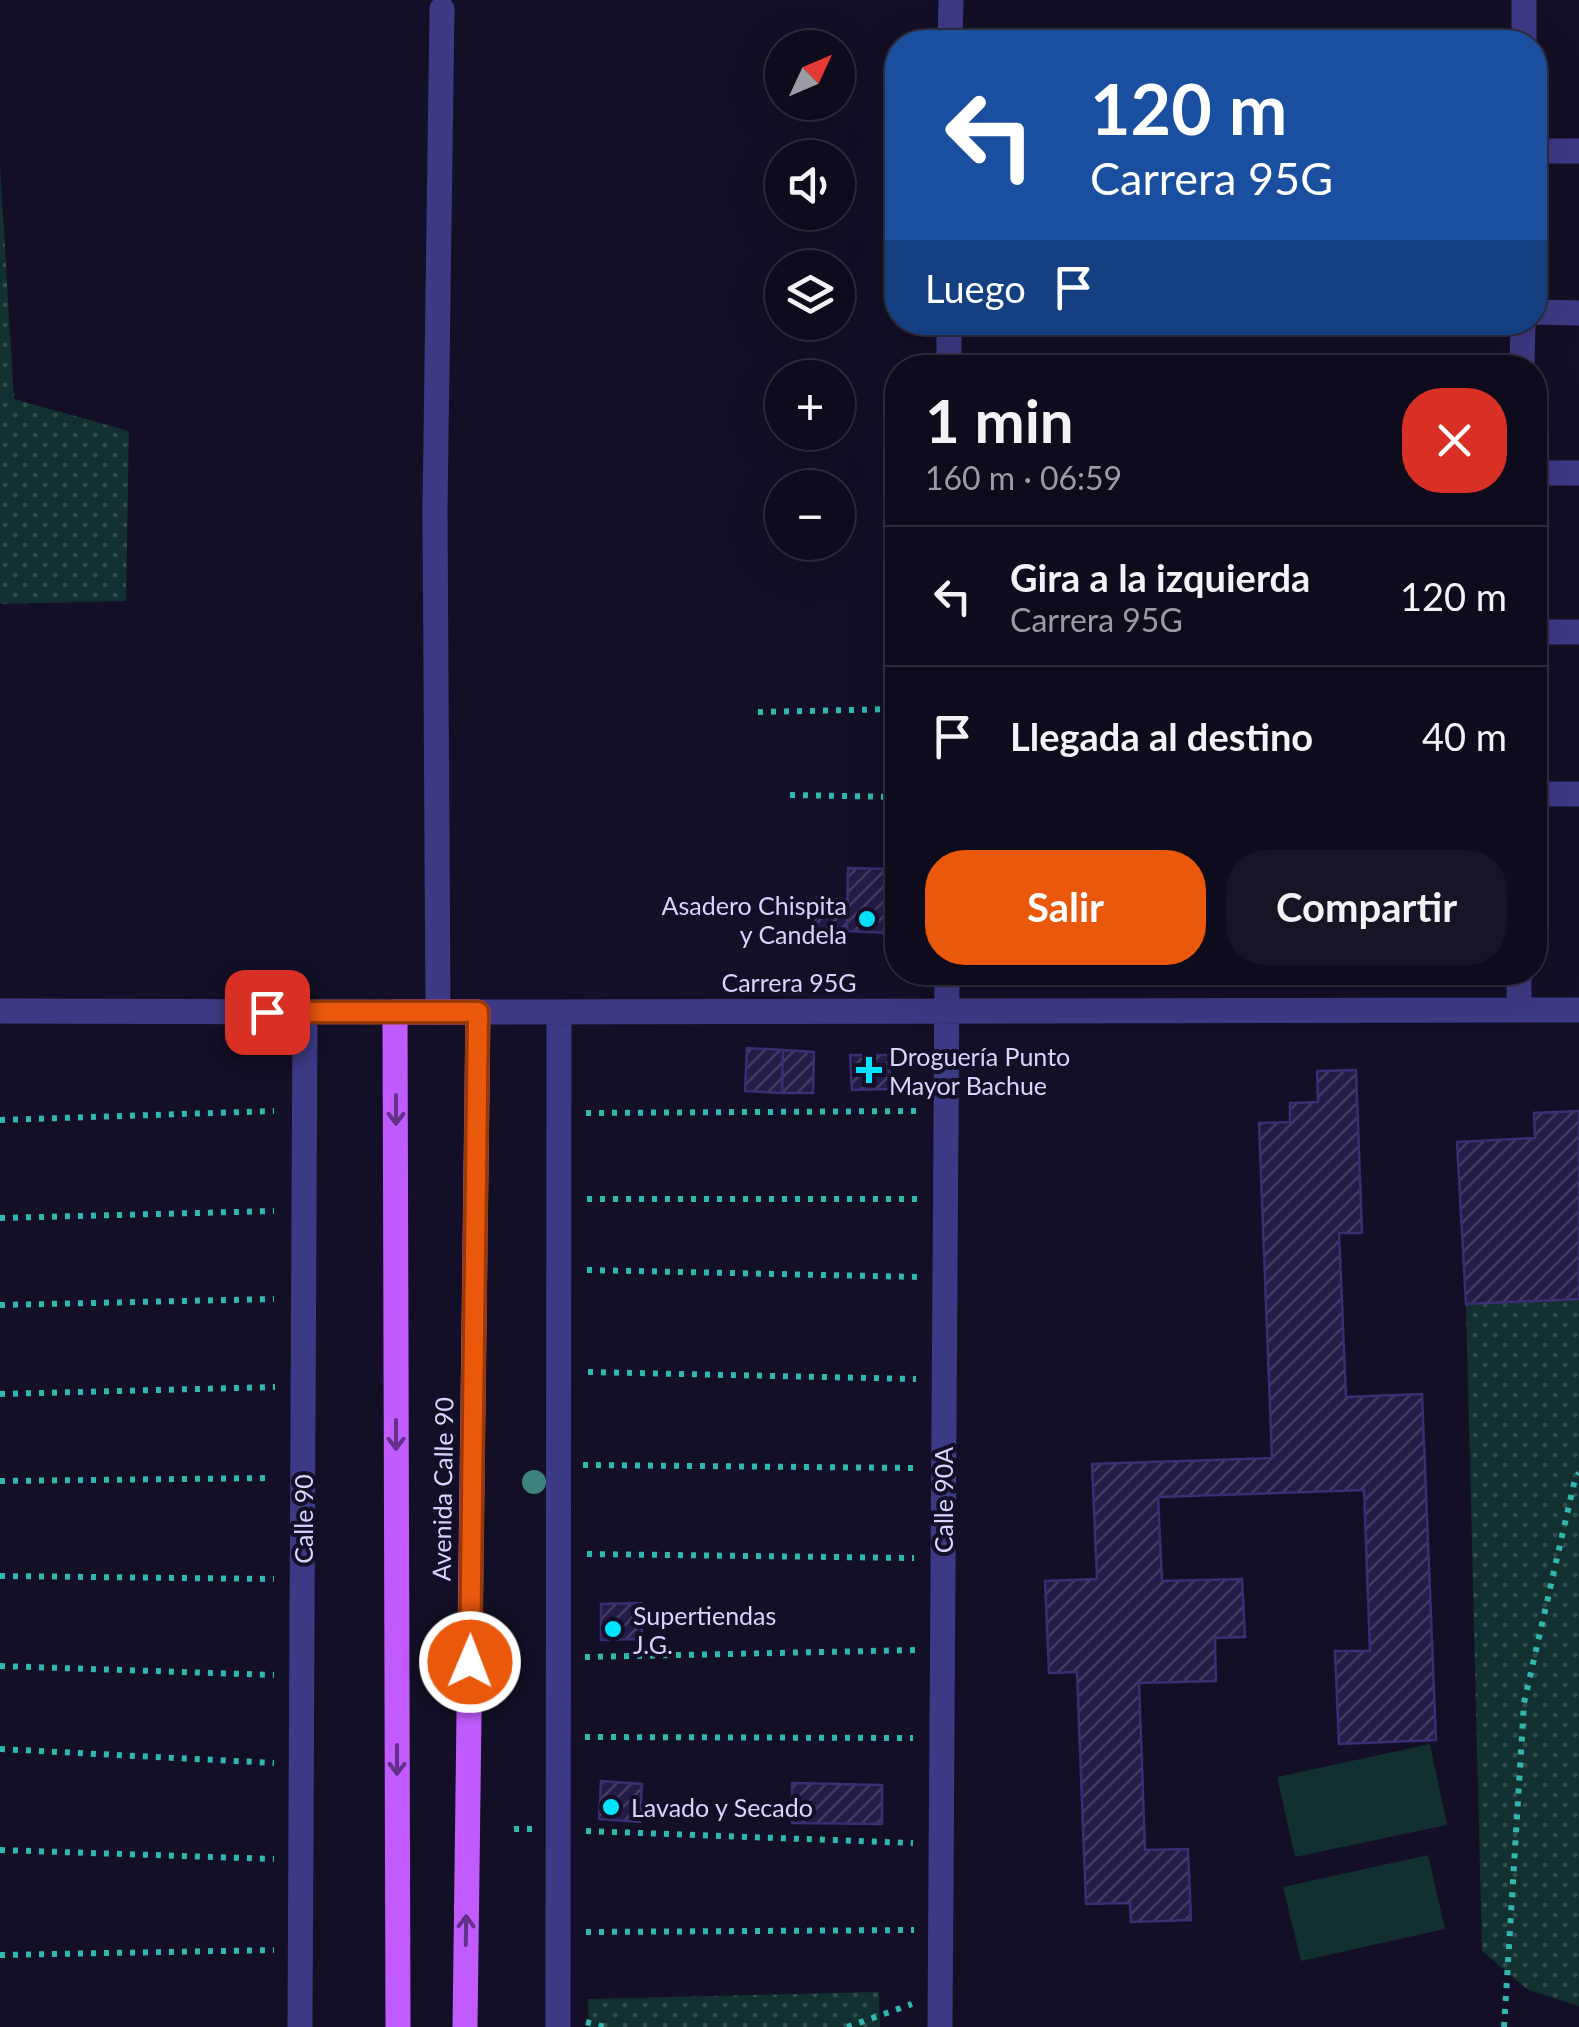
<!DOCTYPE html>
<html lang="es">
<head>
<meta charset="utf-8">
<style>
  :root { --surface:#0e0b1c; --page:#171425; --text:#f1f3f6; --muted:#9b9ba3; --line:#2e2b3b; --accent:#ea580c }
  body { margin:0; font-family:Lato,sans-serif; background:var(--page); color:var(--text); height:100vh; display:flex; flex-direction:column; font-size:38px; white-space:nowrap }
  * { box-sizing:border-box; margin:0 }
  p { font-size:32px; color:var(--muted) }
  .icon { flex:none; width:55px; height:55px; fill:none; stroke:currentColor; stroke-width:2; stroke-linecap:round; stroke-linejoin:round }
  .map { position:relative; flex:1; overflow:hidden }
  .panel { position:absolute; left:885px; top:355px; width:662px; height:630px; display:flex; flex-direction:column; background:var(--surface); border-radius:40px; box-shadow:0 10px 40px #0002,0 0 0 2px var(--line) }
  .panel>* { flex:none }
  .hud { position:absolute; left:885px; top:30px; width:662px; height:305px; border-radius:40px; box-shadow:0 10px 40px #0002,0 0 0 2px var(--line); background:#1a4fa0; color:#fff; overflow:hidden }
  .needle { width:65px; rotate:46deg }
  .controls { position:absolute; left:765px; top:30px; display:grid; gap:20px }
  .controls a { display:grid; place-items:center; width:90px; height:90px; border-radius:50%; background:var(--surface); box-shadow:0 10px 40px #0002,0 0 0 2px var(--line); font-size:50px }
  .pin { position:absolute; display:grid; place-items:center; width:85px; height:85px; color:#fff; margin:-42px; border-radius:20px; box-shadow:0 5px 15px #0006 }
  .me { position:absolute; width:110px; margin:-55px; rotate:1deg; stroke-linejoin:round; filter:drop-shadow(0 0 8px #0008) }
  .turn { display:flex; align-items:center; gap:35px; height:210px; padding:0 40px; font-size:45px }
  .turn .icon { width:130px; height:130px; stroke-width:2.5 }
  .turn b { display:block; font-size:70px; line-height:85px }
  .then { display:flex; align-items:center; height:95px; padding:0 40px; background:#0003; gap:20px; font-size:38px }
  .round { display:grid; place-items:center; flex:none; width:105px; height:105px; border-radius:40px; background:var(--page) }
  .summary { display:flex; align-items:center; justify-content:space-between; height:170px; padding:0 40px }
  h1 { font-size:60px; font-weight:700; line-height:75px }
  .cta { display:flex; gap:20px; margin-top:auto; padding:20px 40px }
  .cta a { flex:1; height:115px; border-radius:40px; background:var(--accent); color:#fff; font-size:40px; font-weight:700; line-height:115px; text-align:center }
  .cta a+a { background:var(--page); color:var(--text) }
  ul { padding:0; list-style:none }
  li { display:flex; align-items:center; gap:30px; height:140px; padding:0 40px; border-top:2px solid var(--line) }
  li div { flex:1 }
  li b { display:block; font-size:38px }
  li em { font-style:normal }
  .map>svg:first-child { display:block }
</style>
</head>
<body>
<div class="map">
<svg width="1579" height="2027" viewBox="0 0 1579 2027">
  <defs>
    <pattern id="grass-dots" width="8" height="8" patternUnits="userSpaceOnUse" patternTransform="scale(2.5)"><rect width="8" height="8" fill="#12302f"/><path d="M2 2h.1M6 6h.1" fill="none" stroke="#344d4e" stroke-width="1.8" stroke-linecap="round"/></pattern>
    <pattern id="building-hatch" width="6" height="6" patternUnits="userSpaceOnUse" patternTransform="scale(2.5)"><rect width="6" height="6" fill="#241b47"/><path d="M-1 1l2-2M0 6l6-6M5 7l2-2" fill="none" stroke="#433b63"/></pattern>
  </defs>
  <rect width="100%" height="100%" fill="#130f26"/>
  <path fill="url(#grass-dots)" d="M0,165L14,399L129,431L126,601L0,604Z
    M1579,1299V2006L1528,1990L1482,1951L1466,1304Z
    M879,1992L880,2027H589L588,1999Z"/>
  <path fill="#12302f" d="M1430,1744L1447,1825L1295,1857L1277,1777Z
    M1428,1855L1445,1929L1301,1961L1283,1887Z"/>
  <path fill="url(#building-hatch)" stroke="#3b2d73" stroke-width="2.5" d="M848,868L890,869L889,933L847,931Z
    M817,898L848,900L847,931L815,930Z
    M747,1048L783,1050L782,1093L745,1091Z
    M783,1050L814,1052L813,1093H782Z
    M850,1055H889L890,1089L852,1090Z
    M1356,1070L1362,1233H1339L1346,1397L1422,1394L1436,1740L1339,1744L1335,1651H1370L1364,1490L1158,1497L1162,1581L1242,1579L1245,1637L1215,1638L1216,1681L1139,1683L1145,1850L1188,1849L1191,1920L1131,1922L1130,1903L1086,1904L1077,1672L1049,1673L1045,1581L1097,1579L1092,1464L1272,1458L1259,1123L1290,1122V1103L1318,1102L1317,1071Z
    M1579,1111V1299L1466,1304L1457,1142L1535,1138L1534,1113Z
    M641,1603L642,1639L601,1640V1604Z
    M601,1781L642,1784L640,1822L599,1819Z
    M792,1783L882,1785V1824L792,1823Z"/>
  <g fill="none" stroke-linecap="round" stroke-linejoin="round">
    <path stroke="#2fb8b0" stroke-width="6" stroke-dasharray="5 8" stroke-linecap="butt" d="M758,712L897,709
      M790,795L896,797
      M896,922L898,689
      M586,1113L919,1111
      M0,1120L274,1111
      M587,1199H919
      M0,1218L274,1211
      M587,1270L919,1277
      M0,1305L274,1299
      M588,1372L916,1379
      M0,1394L275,1387
      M583,1465L916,1468
      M0,1481L273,1478
      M587,1554L914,1558
      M0,1576L274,1579
      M585,1657L917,1650
      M0,1666L274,1675
      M585,1737L913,1738
      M0,1749L274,1763
      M514,1829H533
      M586,1831L913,1843
      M0,1850L274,1859
      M586,1932L914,1930
      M0,1955L274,1950
      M586,2022L605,2027
      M847,2027L912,2004
      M1504,2027L1524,1703L1575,1479L1579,1473"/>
    <path stroke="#3d3a85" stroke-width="25" d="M950,42L951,0
      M1524,42V0
      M1535,151H1579
      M1535,312L1579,313
      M949,368V322
      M1522,368L1523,322
      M1535,473H1579
      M1535,632H1579
      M1535,794H1579
      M1519,1010V972
      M0,1011L395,1012
      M438,1012L435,510L442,9
      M478,1012L1579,1010
      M300,2027L305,1012
      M558,2027L559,1012
      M940,2027L947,972"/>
    <path stroke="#c25bff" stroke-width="25" d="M398,2027L395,1012H478L465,2027"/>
  </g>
  <circle fill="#3d827b" cx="534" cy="1482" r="12"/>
  <defs><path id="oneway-shaft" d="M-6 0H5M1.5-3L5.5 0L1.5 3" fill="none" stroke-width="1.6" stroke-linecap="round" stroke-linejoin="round" transform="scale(2.5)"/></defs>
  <g stroke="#623188">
    <use href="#oneway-shaft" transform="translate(396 1110) rotate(90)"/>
    <use href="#oneway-shaft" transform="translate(396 1435) rotate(90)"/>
    <use href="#oneway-shaft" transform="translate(397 1760) rotate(90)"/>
    <use href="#oneway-shaft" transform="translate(466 1930) rotate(-89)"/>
  </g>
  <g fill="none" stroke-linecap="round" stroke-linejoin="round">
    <g stroke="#983908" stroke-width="25">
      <path id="route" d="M267,1012H478L470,1662"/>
    </g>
    <use href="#route" stroke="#ea580c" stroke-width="18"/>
  </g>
  <g fill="#00e5ff" stroke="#130f26" stroke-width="4">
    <circle cx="867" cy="919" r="10"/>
    <path d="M864 1055h10v10h10v10h-10v10h-10v-10h-10v-10h10z"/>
    <circle cx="613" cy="1629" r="10"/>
    <circle cx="611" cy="1807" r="10"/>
  </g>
  <g text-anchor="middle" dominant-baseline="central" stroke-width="8" stroke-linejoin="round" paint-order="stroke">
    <g font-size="25" fill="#d9d4ff" stroke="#130f26" text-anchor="start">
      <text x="847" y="905" text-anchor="end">Asadero Chispita<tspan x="847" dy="29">y Candela</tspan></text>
      <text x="889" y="1056">Droguería Punto<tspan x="889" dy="29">Mayor Bachue</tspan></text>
      <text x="633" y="1615">Supertiendas<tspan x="633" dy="29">J.G.</tspan></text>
      <text x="631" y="1807">Lavado y Secado</text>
    </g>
    <g font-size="25" fill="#d9d4ff" stroke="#130f26">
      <text x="789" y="982">Carrera 95G</text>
      <text transform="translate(442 1489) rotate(-89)">Avenida Calle 90</text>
      <text transform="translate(943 1500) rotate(-90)">Calle 90A</text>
      <text transform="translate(303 1519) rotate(-90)">Calle 90</text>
    </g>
  </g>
</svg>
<div class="controls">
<a><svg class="needle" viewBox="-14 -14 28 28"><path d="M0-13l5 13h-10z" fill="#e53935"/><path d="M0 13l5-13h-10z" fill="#9b9ba3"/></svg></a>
<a><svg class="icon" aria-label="sound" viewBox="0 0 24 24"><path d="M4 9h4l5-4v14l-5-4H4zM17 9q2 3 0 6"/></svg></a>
<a><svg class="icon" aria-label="layers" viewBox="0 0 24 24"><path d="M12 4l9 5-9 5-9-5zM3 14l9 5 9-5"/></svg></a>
<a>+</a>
<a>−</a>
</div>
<div class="pin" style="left:267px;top:1012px;background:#d93025"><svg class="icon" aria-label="arrive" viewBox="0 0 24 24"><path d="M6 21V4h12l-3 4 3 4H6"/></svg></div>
<svg class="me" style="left:470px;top:1662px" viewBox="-20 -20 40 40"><circle r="17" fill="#ea580c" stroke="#fff" stroke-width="3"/><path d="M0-11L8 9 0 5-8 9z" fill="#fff"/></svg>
<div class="hud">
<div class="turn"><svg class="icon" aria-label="left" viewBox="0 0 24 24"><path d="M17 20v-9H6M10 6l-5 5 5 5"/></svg><div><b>120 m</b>Carrera 95G</div></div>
<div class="then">Luego<svg class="icon" aria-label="arrive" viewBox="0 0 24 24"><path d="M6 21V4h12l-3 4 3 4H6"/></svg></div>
</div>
<section class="panel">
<div class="summary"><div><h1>1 min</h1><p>160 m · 06:59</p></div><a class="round" style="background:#d93025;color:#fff"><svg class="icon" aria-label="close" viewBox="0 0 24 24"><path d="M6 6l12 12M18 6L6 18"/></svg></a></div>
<ul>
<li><svg class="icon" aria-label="left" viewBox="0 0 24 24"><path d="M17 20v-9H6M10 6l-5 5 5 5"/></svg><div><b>Gira a la izquierda</b><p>Carrera 95G</p></div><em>120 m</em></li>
<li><svg class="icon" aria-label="arrive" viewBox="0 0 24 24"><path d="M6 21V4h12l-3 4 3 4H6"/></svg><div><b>Llegada al destino</b></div><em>40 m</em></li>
</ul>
<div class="cta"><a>Salir</a><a>Compartir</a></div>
</section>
</div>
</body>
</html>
